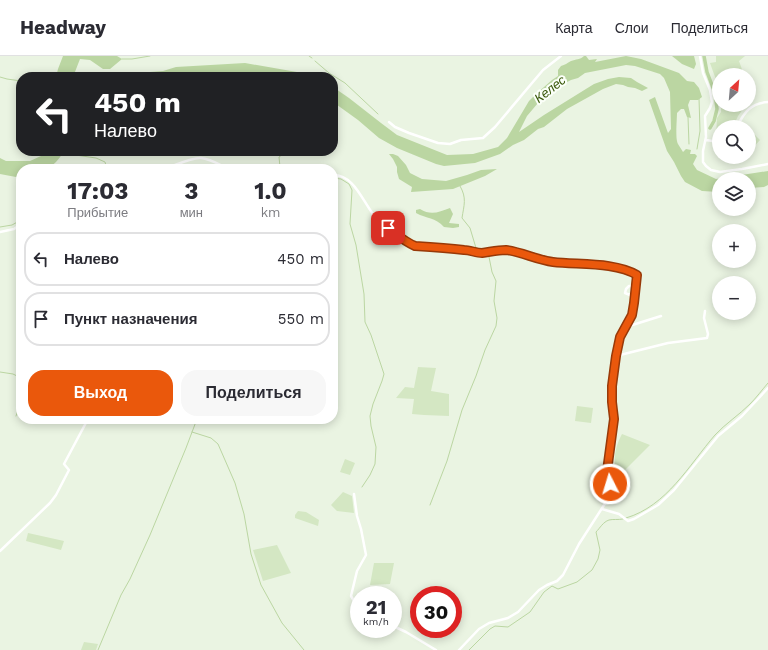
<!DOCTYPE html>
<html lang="ru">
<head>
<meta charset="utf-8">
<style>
  :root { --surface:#fff; --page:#f7f7f7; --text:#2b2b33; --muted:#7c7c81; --line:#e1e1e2; --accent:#ea580c }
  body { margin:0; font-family:"Work Sans",sans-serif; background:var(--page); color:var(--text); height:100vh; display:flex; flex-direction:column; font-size:15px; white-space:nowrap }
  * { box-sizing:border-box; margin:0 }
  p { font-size:13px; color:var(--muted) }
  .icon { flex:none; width:22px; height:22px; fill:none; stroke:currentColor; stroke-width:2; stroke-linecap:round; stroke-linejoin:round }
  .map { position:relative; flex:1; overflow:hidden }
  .sheet { position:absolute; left:16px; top:108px; width:322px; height:260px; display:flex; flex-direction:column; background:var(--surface); border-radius:16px; box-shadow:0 2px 10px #0003 }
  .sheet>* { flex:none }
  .guide { position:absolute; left:16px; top:16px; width:322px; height:84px; border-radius:16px; box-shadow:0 2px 10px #0003; background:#202124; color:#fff; overflow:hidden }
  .needle { width:26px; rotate:26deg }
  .tools { position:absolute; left:712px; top:12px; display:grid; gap:8px }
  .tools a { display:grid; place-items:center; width:44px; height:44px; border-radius:50%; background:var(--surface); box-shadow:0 2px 10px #0003; font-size:20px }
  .speed { position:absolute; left:350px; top:530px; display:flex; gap:8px; font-size:20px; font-weight:700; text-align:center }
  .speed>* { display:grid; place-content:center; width:52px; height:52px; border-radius:50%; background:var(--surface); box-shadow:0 2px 10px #0003; line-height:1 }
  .speed small { font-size:10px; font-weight:400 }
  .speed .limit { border:6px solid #d22; background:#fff; color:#111 }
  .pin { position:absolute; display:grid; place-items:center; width:34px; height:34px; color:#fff; margin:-17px; border-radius:8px; box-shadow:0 2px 6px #0006 }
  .me { position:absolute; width:44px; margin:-22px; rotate:355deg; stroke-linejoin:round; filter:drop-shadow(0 0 3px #0008) }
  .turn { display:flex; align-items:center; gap:14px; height:84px; padding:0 12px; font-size:18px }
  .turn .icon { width:52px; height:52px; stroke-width:2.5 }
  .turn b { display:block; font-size:28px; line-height:34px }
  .eta { display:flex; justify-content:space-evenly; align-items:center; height:68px; text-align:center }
  .eta b { font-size:24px; font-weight:700; line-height:28px }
  .button { display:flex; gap:8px; margin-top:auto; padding:8px 12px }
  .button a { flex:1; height:46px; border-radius:16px; background:var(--accent); color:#fff; font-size:16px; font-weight:700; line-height:46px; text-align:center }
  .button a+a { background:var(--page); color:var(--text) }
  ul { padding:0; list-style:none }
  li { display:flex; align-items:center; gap:12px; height:54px; margin:0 8px 6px; padding:0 4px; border:2px solid var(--line); border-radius:16px }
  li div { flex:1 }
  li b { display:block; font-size:15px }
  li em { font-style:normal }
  header { display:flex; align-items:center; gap:24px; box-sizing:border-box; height:56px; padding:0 20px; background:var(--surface); border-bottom:1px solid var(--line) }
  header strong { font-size:19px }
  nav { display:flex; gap:22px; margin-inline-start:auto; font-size:14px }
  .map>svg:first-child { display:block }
</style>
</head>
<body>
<header>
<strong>Headway</strong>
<nav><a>Карта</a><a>Слои</a><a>Поделиться</a></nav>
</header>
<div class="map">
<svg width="768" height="594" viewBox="0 0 768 594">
  <rect width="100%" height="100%" fill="#eaf4e2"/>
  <path fill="#d4e7c3" d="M716,0H745L739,5L744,19H719V32L710,7L716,6Z
    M721,49H746L738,60L733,71H719V82L716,80L717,62L721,56Z
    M749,73L760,84L749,96Z
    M418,311L436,312L431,335L449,338V360L424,359L412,358L414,343L396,342L405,331L414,332Z
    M577,350L593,352L591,367L575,365Z
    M622,378L650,389L617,422C613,405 614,393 622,378Z
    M345,403L355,407L350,419L340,416Z
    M343,436L352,440L354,457L337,455L331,449Z
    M298,455L306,456L319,464L318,470L295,462V459Z
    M28,477L64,485L61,494L26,485Z
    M277,489L291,517L263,525L253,494Z
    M374,507H394L390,528L370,529Z
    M84,586L98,588L96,594H81Z"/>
  <path fill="#bbd6a2" d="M63,0H117L122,3L110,13H103L90,4L80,3L73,21H56L58,13Z
    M584,0H586L589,4L597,3L595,6L626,0L641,3L679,17L687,25L694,26L699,32L702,41L698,44H690L688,49L691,62L687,61L684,53H681L677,57C677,63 675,83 678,88C679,90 682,94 683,96L686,93L691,94L690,98H695L697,100L693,108L697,114L716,123L768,115V129L764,131L749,132V123H719V136L702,135L685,126L681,120L674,106L667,95L649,44L655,41L668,77L671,73L670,36L664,22L660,18L635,10L626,9L585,17L578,22L571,24L550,35L538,47L527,60L519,76L544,59L594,28L608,23L619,21L631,22L637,26L648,32L642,35L635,32L628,31L623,29L616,28L603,33L567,53L544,71L538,73L524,84L513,89L500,98L475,107L444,110L436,108L397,92L379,82L358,64L333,46V31L349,42L381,67L397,79L447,99L473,98L498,91L507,82L529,45L536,38L552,24L558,20V14L561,10C565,9 567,7 571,5C576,3 580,4 584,0Z
    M672,0H694L696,8L694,13L682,8Z
    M245,7L314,19L316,21H230L214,20L205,21H115L124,18L163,15L176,11Z
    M47,95H64C60,102 53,111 45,113C38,114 28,113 21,113V120L16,121L0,118V102L6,105H30L41,100Z
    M389,98H393L398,100L406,109L410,117L422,123L446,125L467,119L481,114L497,113L485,120L453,133L411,136L412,131L399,123L397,116V111L393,103Z
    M450,152L453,158L449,167L459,168V171L453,172L444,171C435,161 427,163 416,157V154L420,153C431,160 439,156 450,152Z"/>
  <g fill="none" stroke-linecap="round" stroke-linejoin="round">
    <path stroke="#bbd6a2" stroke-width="1" d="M309,0L312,2
      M122,3H132L150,0
      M315,5L329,17L345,27L378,58
      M0,21L7,23L21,25
      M688,61L689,88
      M697,93L700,75L699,42
      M62,97L96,102L105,106L107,113
      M279,113L280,111L279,101L283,98L291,95
      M333,122L341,123L349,128L352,134L350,168L356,189L364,238L365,266L371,279L384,318L382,325L373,348L370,360L371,370L376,391L375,408L370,419L362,431
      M0,171L12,169L21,164
      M0,316L13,318L21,322
      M16,360L21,346
      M192,376L211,382L218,388L235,427L244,458L251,498L261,529L282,567L304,594
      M430,449L447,405L462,354L476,320L485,294L496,270L497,262L494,245L496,225L492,216L489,201L483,194L476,192L470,172L462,162C464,149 467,142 460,130
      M626,462C667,450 689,409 715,379C725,368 739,359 750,348C756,342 762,334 768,327
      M98,594L121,539L130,523L150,479L186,392L197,363
      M469,594L490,573L495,570L508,571L530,556L544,536L552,530L558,533L577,526L592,514L598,503L600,494L596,476C600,472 603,466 609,464C613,463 618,464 623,463"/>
    <path stroke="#bbd6a2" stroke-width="3.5" d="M704,0L707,16L715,37L717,53L714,65L710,72"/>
    <path stroke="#fff" stroke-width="2.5" d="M700,0L703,17L710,34L712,46L710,52L705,60L706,81L703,95V106L706,110L711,114L720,116L742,113L768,108
      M389,66L395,71L409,77L438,87L450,88L461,84L483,82L495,71L543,14L561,0
      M737,71C744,56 751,47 768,46
      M706,84L719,86
      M164,113C174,110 192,101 201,102C211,103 220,109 229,113
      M333,119C354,119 362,144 373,158C382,169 402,184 415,190L465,194L480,197L497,194L508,195L541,204L553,206L598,209L615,211L630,215L637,219L635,247L632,259L620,281L616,300L612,330V346L614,363L607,415L610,427V436L606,446L579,488L563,519L557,525L547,529L539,534L518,556L508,562L489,567L479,573L459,594
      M0,176L14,173L21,168
      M635,241L625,237L626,233L629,230H636
      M626,271L661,260
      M616,300L668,287L707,282L708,278L704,262L705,255
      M354,438L357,460L361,473L366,499L357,515L351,540L354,545L359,547
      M602,453L619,458L628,465L634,463L658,449L674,434L718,380L742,360L768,332
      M0,495L50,447L56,439L69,414L64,408L88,363
      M393,570L406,576L436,594"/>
  </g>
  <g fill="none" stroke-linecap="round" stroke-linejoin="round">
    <g stroke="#983908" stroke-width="10">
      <path id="route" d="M388,172C396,178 405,186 415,190C431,191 447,192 464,194C470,194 476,197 482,197C490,196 497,194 506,194C522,196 537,204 553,206C579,209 615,206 637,219L634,247L632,259L620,281L616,300L612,330V346L614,363L607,415L610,428"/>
    </g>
    <use href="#route" stroke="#ea580c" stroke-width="7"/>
  </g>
  <g text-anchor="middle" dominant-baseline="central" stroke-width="4" stroke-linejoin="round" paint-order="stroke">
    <g font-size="13" font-style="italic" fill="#385709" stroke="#fbfff8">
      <text transform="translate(550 33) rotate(-38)">Келес</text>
    </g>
  </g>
</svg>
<div class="tools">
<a><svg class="needle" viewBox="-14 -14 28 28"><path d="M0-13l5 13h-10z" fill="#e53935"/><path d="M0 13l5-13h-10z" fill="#7c7c81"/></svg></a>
<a><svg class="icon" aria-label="search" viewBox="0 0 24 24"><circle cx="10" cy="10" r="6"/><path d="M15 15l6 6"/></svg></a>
<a><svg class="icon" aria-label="layers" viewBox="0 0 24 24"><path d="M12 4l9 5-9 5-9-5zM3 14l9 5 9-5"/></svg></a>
<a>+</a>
<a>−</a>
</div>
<div class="speed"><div>21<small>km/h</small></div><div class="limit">30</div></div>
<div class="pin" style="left:388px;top:172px;background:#d93025"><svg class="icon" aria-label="arrive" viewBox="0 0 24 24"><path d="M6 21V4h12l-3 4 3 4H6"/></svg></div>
<svg class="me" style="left:610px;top:428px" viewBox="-20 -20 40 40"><circle r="17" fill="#ea580c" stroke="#fff" stroke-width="3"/><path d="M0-11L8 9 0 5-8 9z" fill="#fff"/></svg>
<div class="guide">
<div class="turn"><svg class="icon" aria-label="left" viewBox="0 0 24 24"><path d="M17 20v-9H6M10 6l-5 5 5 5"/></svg><div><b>450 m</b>Налево</div></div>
</div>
<section class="sheet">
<div class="eta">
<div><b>17:03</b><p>Прибытие</p></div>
<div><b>3</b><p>мин</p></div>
<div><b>1.0</b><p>km</p></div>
</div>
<ul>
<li><svg class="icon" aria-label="left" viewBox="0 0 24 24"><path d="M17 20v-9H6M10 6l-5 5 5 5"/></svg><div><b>Налево</b></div><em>450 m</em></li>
<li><svg class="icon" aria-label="arrive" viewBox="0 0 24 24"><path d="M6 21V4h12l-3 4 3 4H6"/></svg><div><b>Пункт назначения</b></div><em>550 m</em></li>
</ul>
<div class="button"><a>Выход</a><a>Поделиться</a></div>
</section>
</div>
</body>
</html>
